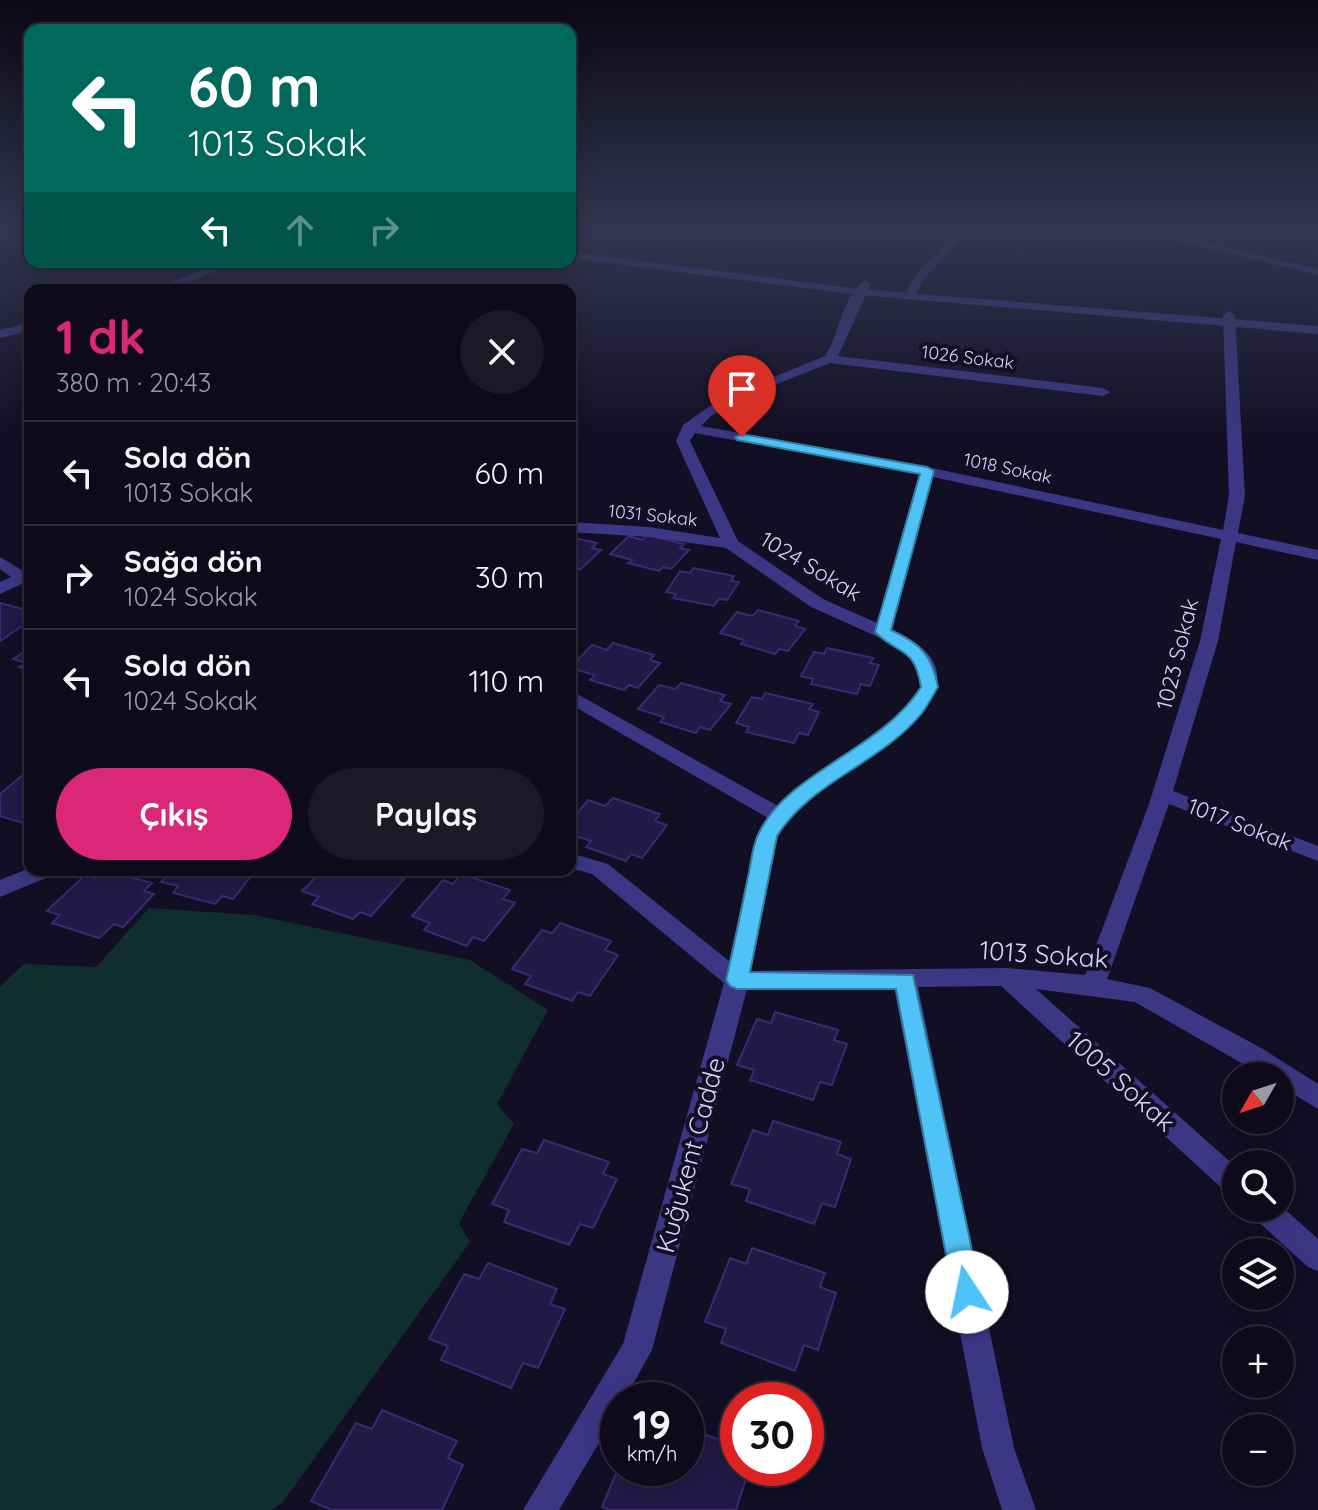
<!DOCTYPE html>
<html lang="tr">
<head>
<meta charset="utf-8">
<style>
  :root { --surface:#0e0a1b; --page:#1c1828; --text:#f1f3f6; --muted:#9b9aa3; --line:#2e2b3a; --accent:#db2777 }
  body { margin:0; font-family:Quicksand,sans-serif; background:var(--page); color:var(--text); height:100vh; display:flex; flex-direction:column; font-size:30px; white-space:nowrap }
  * { box-sizing:border-box; margin:0 }
  p { font-size:26px; color:var(--muted) }
  .icon { flex:none; width:44px; height:44px; fill:none; stroke:currentColor; stroke-width:2; stroke-linecap:round; stroke-linejoin:round }
  .map { position:relative; flex:1; overflow:hidden }
  .side { position:absolute; left:24px; top:284px; width:552px; height:592px; display:flex; flex-direction:column; background:var(--surface); border-radius:16px; box-shadow:0 4px 20px #0003,0 0 0 2px var(--line) }
  .side>* { flex:none }
  .hud { position:absolute; left:24px; top:24px; width:552px; height:244px; border-radius:16px; box-shadow:0 4px 20px #0003,0 0 0 2px var(--line); background:#00695c; color:#fff; overflow:hidden }
  .needle { width:52px; rotate:231deg }
  .controls { position:absolute; left:1222px; top:1062px; display:grid; gap:16px }
  .controls a { display:grid; place-items:center; width:72px; height:72px; border-radius:50%; background:var(--surface); box-shadow:0 4px 20px #0003,0 0 0 2px var(--line); font-size:40px }
  .speed { position:absolute; left:600px; top:1382px; display:flex; gap:16px; font-size:40px; font-weight:700; text-align:center }
  .speed>* { display:grid; place-content:center; width:104px; height:104px; border-radius:50%; background:var(--surface); box-shadow:0 4px 20px #0003,0 0 0 2px var(--line); line-height:1 }
  .speed small { font-size:20px; font-weight:400 }
  .speed .limit { border:12px solid #d22; background:#fff; color:#111 }
  .pin { position:absolute; display:grid; place-items:center; width:68px; height:68px; color:#fff; margin:-82px -34px; border-radius:50% 50% 50% 0; rotate:-45deg; box-shadow:0 0 8px #0007 }
  .pin .icon { rotate:45deg }
  .me { position:absolute; width:88px; margin:-44px; rotate:349deg; stroke-linejoin:round; filter:drop-shadow(0 0 6px #0008) }
  .turn { display:flex; align-items:center; gap:28px; height:168px; padding:0 32px; font-size:36px }
  .turn .icon { width:104px; height:104px; stroke-width:2.5 }
  .turn b { display:block; font-size:56px; line-height:68px }
  .lanes { display:flex; align-items:center; height:76px; padding:0 32px; background:#0003; justify-content:center; gap:40px; direction:ltr }
  .lanes .off { opacity:.35 }
  .round { display:grid; place-items:center; flex:none; width:84px; height:84px; border-radius:42px; background:var(--page) }
  .headline { display:flex; align-items:center; justify-content:space-between; height:136px; padding:0 32px }
  h1 { font-size:48px; font-weight:800; line-height:60px; color:var(--accent) }
  .cta { display:flex; gap:16px; margin-top:auto; padding:16px 32px }
  .cta a { flex:1; height:92px; border-radius:48px; background:var(--accent); color:#fff; font-size:32px; font-weight:800; line-height:92px; text-align:center }
  .cta a+a { background:var(--page); color:var(--text) }
  ul { padding:0; list-style:none }
  li { display:flex; align-items:center; gap:24px; height:104px; padding:0 32px; border-top:2px solid var(--line) }
  li div { flex:1 }
  li b { display:block; font-size:30px }
  li em { font-style:normal }
  .map>svg:first-child { display:block }
</style>
</head>
<body>
<div class="map">
<svg width="1318" height="1510" viewBox="0 0 1318 1510">
  <rect width="100%" height="100%" fill="#120e24"/>
  <path fill="#102e2e" d="M149,908L254,915L470,960L548,1010L497,1104L514,1124L459,1223L470,1242L283,1502L272,1510H0V987L24,964L96,967Z"/>
  <path fill="#231946" stroke="#3a2a72" stroke-width="2" d="M647,535L684,544L680,548L689,550L671,569L663,567L659,571L628,563L632,560L610,554L629,536L642,540Z
    M570,537L597,543L592,548L601,550L581,569H570Z
    M693,568L734,576L731,581L739,582L727,600L719,599L714,606L673,598L676,594L666,592L680,571L690,573Z
    M0,603L30,611L24,617L30,621L0,641Z
    M758,610L799,621L795,626L805,629L788,651L779,649L775,654L741,644L744,640L720,633L737,612L752,616Z
    M613,643L654,655L650,660L660,663L638,688L629,685L624,690L590,680L595,675L570,668L592,645L607,650Z
    M30,648V671L19,667L26,663L13,659Z
    M827,648L873,658L870,663L879,665L870,686L861,684L857,694L811,684L813,679L801,676L814,652L824,654Z
    M681,683L725,695L720,701L731,704L710,730L700,727L696,733L660,722L664,717L638,709L659,685L675,689Z
    M765,693L813,704L809,709L819,712L808,735L799,733L794,743L746,732L749,727L736,723L752,697L762,699Z
    M25,773L30,775V825L0,816V794Z
    M613,798L660,814L655,821L667,825L642,858L631,854L626,861L586,847L591,841L570,834V822L588,800L605,806Z
    M103,870L152,883L144,891L154,894L123,927L114,924L99,938L52,923L60,915L47,911L85,875L95,878Z
    M172,870H256L233,899L222,896L215,904L173,893L178,886L161,882Z
    M323,870H397L393,875L404,879L371,916L360,912L353,919L312,904L319,897L302,891Z
    M461,874L510,890L503,899L515,903L484,941L473,937L467,946L424,930L430,923L412,916L443,880L453,884Z
    M560,923L611,941L605,950L618,955L590,996L578,992L572,1001L525,984L531,976L512,969L542,930L552,933Z
    M775,1012L838,1030L834,1040L847,1044L832,1085L820,1082L813,1100L750,1080L754,1070L737,1065L757,1019L771,1023Z
    M773,1121L841,1142L837,1154L851,1159L835,1207L822,1203L814,1224L746,1201L750,1189L731,1184L753,1130L768,1135Z
    M544,1140L609,1162L603,1174L617,1179L593,1228L580,1224L569,1245L504,1222L509,1210L492,1204L522,1149L537,1153Z
    M752,1248L825,1273L820,1287L836,1293L818,1350L804,1345L795,1371L721,1343L726,1329L705,1322L730,1258L746,1264Z
    M488,1263L557,1289L550,1304L565,1309L538,1368L523,1363L511,1388L441,1360L448,1346L429,1339L464,1274L479,1279Z
    M382,1410L457,1441L448,1458L463,1465L442,1510H332L311,1501L356,1423L372,1429Z
    M686,1427L738,1447L732,1465L748,1472L736,1510H609L602,1507L618,1468H686Z"/>
  <g fill="none" stroke-linecap="round" stroke-linejoin="round">
    <path fill="#3b3785" fill-rule="evenodd" d="M956,231H967L923,280L914,299H906L904,297L914,277Z
      M1137,231H1156L1318,269V275Z
      M224,262H239L167,290H150Z
      M865,281L871,284L838,356L1103,388L1110,392L1103,396L830,363L751,394L711,416L701,426L927,467L1223,530L1229,496L1223,315L1229,311L1235,315L1245,496L1238,533L1318,550V560L1236,542L1218,641L1173,791L1318,846V861L1169,804L1107,979L1150,988L1263,1049L1318,1084V1109L1280,1086V1076H1264L1135,1002L1036,989L1236,1167V1196L1226,1192L1001,986L918,987L1014,1448L1036,1510H1002L982,1448L894,987L747,989L652,1350L624,1400H618V1411L559,1510H523L623,1344L724,983L592,874L570,868V853L608,864L729,961L756,836L768,818L570,704V690L778,806L907,708L920,687L917,664L896,645L811,607L726,548L649,537L570,532V522L649,527L720,538L676,441L683,425L720,399L825,356C840,335 842,294 865,281ZM695,433L919,474L877,623L823,599L738,541L690,441ZM933,477L1221,539L1200,641L1149,804L1085,975L1007,968L751,971L778,836C789,819 804,805 820,792C867,755 1010,682 892,630Z
      M30,323V331L0,338V330Z
      M0,557L30,575V587L22,584L0,594V582L11,577L0,569Z
      M30,868L56,870L53,875L0,897V880Z
      M1280,1205L1318,1239V1271L1308,1267L1253,1217L1249,1208H1280Z"/>
    <path fill="#3b3785" fill-rule="evenodd" d="M570,252L859,289L1318,326V334L859,295L570,258Z"/>
  </g>
  <linearGradient id="sky" x2="0" y2="1"><stop stop-color="#0a0814"/><stop offset="0.52" stop-color="#333650"/><stop offset="1" stop-color="#333650" stop-opacity="0"/></linearGradient>
  <rect width="1318" height="442" fill="url(#sky)"/>
  <path fill="#4fc3f7" stroke="#337fa1" stroke-width="2" d="M742,434L927,467L934,471L891,630C921,644 932,655 938,687C933,695 928,705 922,713C882,763 811,781 777,836L750,972L913,975L981,1292L977,1301L967,1305L957,1301L953,1292L896,989H737L730,986L726,980C734,946 741,912 748,877C751,864 752,847 758,835C786,772 882,750 921,687C914,645 899,656 875,632L920,474L737,440L735,437Z"/>
  <g text-anchor="middle" dominant-baseline="central" stroke-width="8" stroke-linejoin="round" paint-order="stroke">
    <g font-size="18" fill="#d7d1ff" stroke="#120e24">
      <text transform="translate(968 357) rotate(7)">1026 Sokak</text>
      <text transform="translate(1008 468) rotate(12)">1018 Sokak</text>
      <text transform="translate(653 515) rotate(6)">1031 Sokak</text>
    </g>
    <g font-size="22" fill="#d7d1ff" stroke="#120e24">
      <text transform="translate(811 566) rotate(31)">1024 Sokak</text>
      <text transform="translate(1177 654) rotate(-76)">1023 Sokak</text>
      <text transform="translate(1240 824) rotate(21)">1017 Sokak</text>
    </g>
    <g font-size="26" fill="#d7d1ff" stroke="#120e24">
      <text transform="translate(1044 954) rotate(4)">1013 Sokak</text>
      <text transform="translate(1121 1081) rotate(42)">1005 Sokak</text>
      <text transform="translate(690 1155) rotate(-75)">Kuğukent Cadde</text>
    </g>
  </g>
</svg>
<div class="controls">
<a><svg class="needle" viewBox="-14 -14 28 28"><path d="M0-13l5 13h-10z" fill="#e53935"/><path d="M0 13l5-13h-10z" fill="#9b9aa3"/></svg></a>
<a><svg class="icon" aria-label="search" viewBox="0 0 24 24"><circle cx="10" cy="10" r="6"/><path d="M15 15l6 6"/></svg></a>
<a><svg class="icon" aria-label="layers" viewBox="0 0 24 24"><path d="M12 4l9 5-9 5-9-5zM3 14l9 5 9-5"/></svg></a>
<a>+</a>
<a>−</a>
</div>
<div class="speed"><div>19<small>km/h</small></div><div class="limit">30</div></div>
<div class="pin" style="left:742px;top:437px;background:#d93025"><svg class="icon" aria-label="arrive" viewBox="0 0 24 24"><path d="M6 21V4h12l-3 4 3 4H6"/></svg></div>
<svg class="me" style="left:967px;top:1292px" viewBox="-20 -20 40 40"><circle r="19" fill="#fff"/><path d="M0-13L10 11 0 6-10 11z" fill="#4fc3f7"/></svg>
<div class="hud">
<div class="turn"><svg class="icon" aria-label="left" viewBox="0 0 24 24"><path d="M17 20v-9H6M10 6l-5 5 5 5"/></svg><div><b>60 m</b>1013 Sokak</div></div>
<div class="lanes"><svg class="icon" aria-label="left" viewBox="0 0 24 24"><path d="M17 20v-9H6M10 6l-5 5 5 5"/></svg><svg class="icon off" aria-label="ahead" viewBox="0 0 24 24"><path d="M12 20V5M6 11l6-6 6 6"/></svg><svg class="icon off" aria-label="right" viewBox="0 0 24 24"><path d="M7 20v-9h11M14 6l5 5-5 5"/></svg></div>
</div>
<section class="side">
<div class="headline"><div><h1>1 dk</h1><p>380 m · 20:43</p></div><a class="round"><svg class="icon" aria-label="close" viewBox="0 0 24 24"><path d="M6 6l12 12M18 6L6 18"/></svg></a></div>
<ul>
<li><svg class="icon" aria-label="left" viewBox="0 0 24 24"><path d="M17 20v-9H6M10 6l-5 5 5 5"/></svg><div><b>Sola dön</b><p>1013 Sokak</p></div><em>60 m</em></li>
<li><svg class="icon" aria-label="right" viewBox="0 0 24 24"><path d="M7 20v-9h11M14 6l5 5-5 5"/></svg><div><b>Sağa dön</b><p>1024 Sokak</p></div><em>30 m</em></li>
<li><svg class="icon" aria-label="left" viewBox="0 0 24 24"><path d="M17 20v-9H6M10 6l-5 5 5 5"/></svg><div><b>Sola dön</b><p>1024 Sokak</p></div><em>110 m</em></li>
</ul>
<div class="cta"><a>Çıkış</a><a>Paylaş</a></div>
</section>
</div>
</body>
</html>
